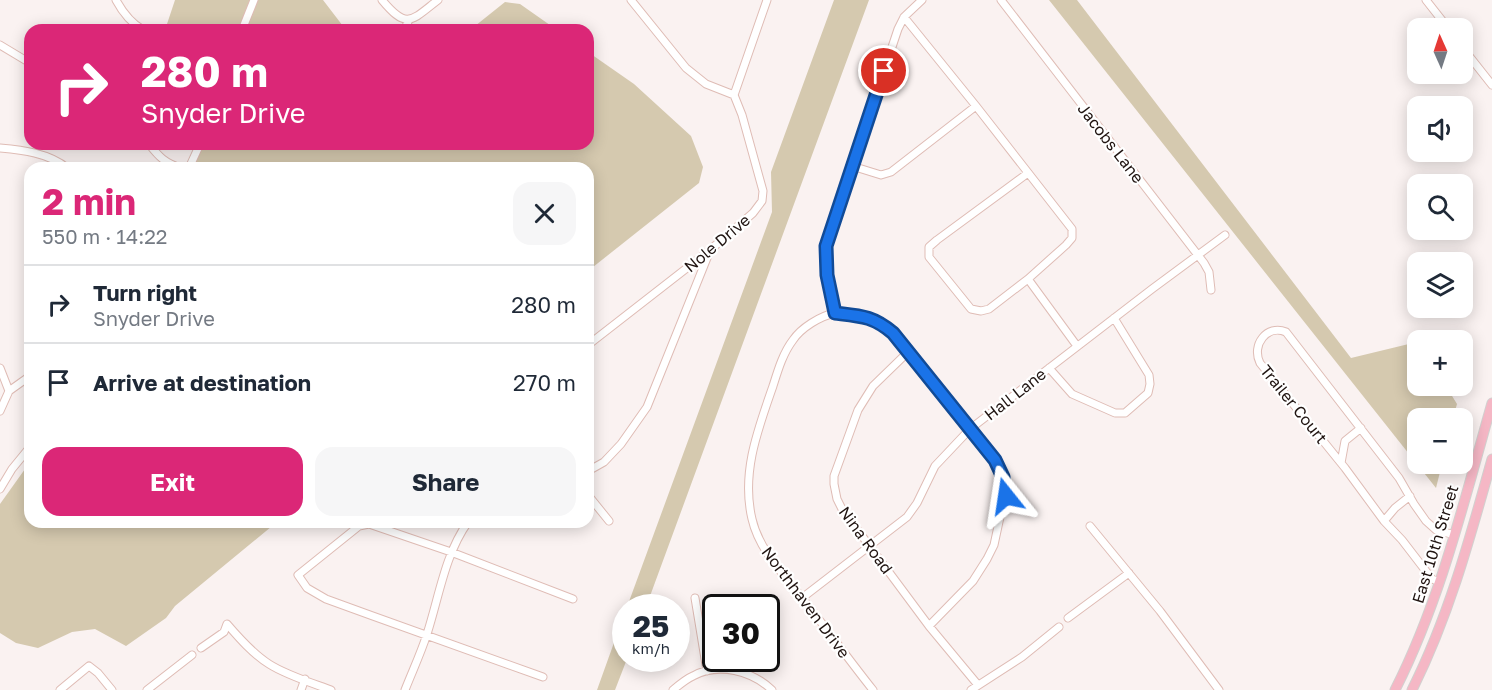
<!DOCTYPE html>
<html lang="en">
<head>
<meta charset="utf-8">
<style>
  :root { --surface:#fff; --page:#f6f6f7; --text:#1f2937; --muted:#747a83; --line:#e0e1e3; --accent:#db2777 }
  body { margin:0; font-family:"Golos Text",sans-serif; background:var(--page); color:var(--text); height:100vh; display:flex; flex-direction:column; font-size:22px; white-space:nowrap }
  * { box-sizing:border-box; margin:0 }
  p { font-size:20px; color:var(--muted) }
  .icon { flex:none; width:33px; height:33px; fill:none; stroke:currentColor; stroke-width:2; stroke-linecap:round; stroke-linejoin:round }
  .map { position:relative; flex:1; overflow:hidden }
  .panel { position:absolute; left:24px; top:162px; width:570px; height:366px; display:flex; flex-direction:column; background:var(--surface); border-radius:18px; box-shadow:0 3px 15px #0003 }
  .panel>* { flex:none }
  .hud { position:absolute; left:24px; top:24px; width:570px; height:126px; border-radius:18px; box-shadow:0 3px 15px #0003; background:#db2777; color:#fff; overflow:hidden }
  .needle { width:39px; rotate:357deg }
  .controls { position:absolute; left:1407px; top:18px; display:grid; gap:12px }
  .controls a { display:grid; place-items:center; width:66px; height:66px; border-radius:12px; background:var(--surface); box-shadow:0 3px 15px #0003; font-size:30px }
  .speed { position:absolute; left:612px; top:594px; display:flex; gap:12px; font-size:30px; font-weight:700; text-align:center }
  .speed>* { display:grid; place-content:center; width:78px; height:78px; border-radius:50%; background:var(--surface); box-shadow:0 3px 15px #0003; line-height:1 }
  .speed small { font-size:15px; font-weight:400 }
  .speed .limit { border:3px solid #111; border-radius:9px; background:#fff; color:#111 }
  .pin { position:absolute; display:grid; place-items:center; width:51px; height:51px; color:#fff; margin:-26px; border:3px solid #fff; border-radius:50%; box-shadow:0 2px 6px #0007 }
  .me { position:absolute; width:66px; margin:-33px; rotate:345deg; stroke-linejoin:round; filter:drop-shadow(0 0 4px #0008) }
  .turn { display:flex; align-items:center; gap:21px; height:126px; padding:0 18px; font-size:27px }
  .turn .icon { width:78px; height:78px; stroke-width:2.5 }
  .turn b { display:block; font-size:42px; line-height:51px }
  .round { display:grid; place-items:center; flex:none; width:63px; height:63px; border-radius:18px; background:var(--page) }
  .summary { display:flex; align-items:center; justify-content:space-between; height:102px; padding:0 18px }
  h1 { font-size:36px; font-weight:700; line-height:45px; color:var(--accent) }
  .cta { display:flex; gap:12px; margin-top:auto; padding:12px 18px }
  .cta a { flex:1; height:69px; border-radius:18px; background:var(--accent); color:#fff; font-size:24px; font-weight:700; line-height:69px; text-align:center }
  .cta a+a { background:var(--page); color:var(--text) }
  ul { padding:0; list-style:none }
  li { display:flex; align-items:center; gap:18px; height:78px; padding:0 18px; border-top:2px solid var(--line) }
  li div { flex:1 }
  li b { display:block; font-size:22px }
  li em { font-style:normal }
  .map>svg:first-child { display:block }
</style>
</head>
<body>
<div class="map">
<svg width="1492" height="690" viewBox="0 0 1492 690">
  <rect width="100%" height="100%" fill="#faf2f1"/>
  <path fill="#d5c9af" d="M175,0H323L346,30H165Z
    M834,0H869L646,607H627L772,212L771,172Z
    M1049,0H1077L1351,358L1417,342L1418,386H1446L1457,404L1453,418H1418V464H1442L1436,488Z
    M505,2L520,4L557,30H470Z
    M588,52L634,84L691,136L703,167L699,183L588,271V168H193L203,144H588Z
    M30,462V522H277L175,606L166,618L126,646L95,629L72,632L38,648L16,643L0,633V504Z
    M625,612L626,658L627,659L615,690H597Z"/>
  <g fill="none" stroke-linecap="round" stroke-linejoin="round">
    <g stroke="#dfbcb5" stroke-width="9">
      <path id="minor" d="M116,0C123,13 131,23 143,30
        M382,0C407,30 411,21 438,0
        M631,0L686,68L706,84L734,95
        M1001,0L1204,263L1209,272L1211,290
        M1426,0L1448,28
        M904,17L976,106L1072,229V238L1066,245L1028,279L1077,346
        M242,30L254,0
        M404,30L409,20
        M0,45L30,63
        M1462,47L1492,85
        M149,144C159,157 165,163 181,168
        M0,148C22,150 49,153 67,168
        M852,166L881,175L891,172L976,106
        M189,168L200,144
        M1028,173L937,240L929,247V257L971,309L981,311L989,309L1028,279
        M835,313L827,275L826,245L898,29L904,17L922,0
        M588,345L710,250L753,213L762,201L763,191L742,115L734,95L767,0
        M908,352L873,386L858,410L834,476V484L837,499L842,509L929,626L978,685
        M0,368L9,391
        M1049,368L1072,394L1115,413H1125L1148,393L1150,384L1149,375L1114,318
        M9,391L30,376
        M0,411L9,391
        M1341,463L1345,441L1361,428
        M588,471L604,462L621,444L647,407L709,253
        M0,489L12,469L30,447
        M588,495L609,521
        M1003,503L1030,512
        M1384,521L1395,508L1410,496
        M1090,526L1160,611L1219,690
        M1440,582L1432,579L1402,540L1384,521L1345,468L1260,363C1251,345 1267,324 1286,332L1399,478L1414,504L1426,521L1436,530L1455,535
        M695,598L707,671
        M802,598L907,517L917,503L935,466L970,429L1152,289L1225,235
        M1068,618L1129,573
        M201,648L224,632L227,624C239,638 253,654 269,664C286,675 312,683 331,690
        M543,677L370,615L326,599L307,588L298,575L359,526L369,524L451,552L573,599
        M60,690L89,666L98,673L112,690
        M147,690L192,655
        M301,690L305,679
        M405,690C412,672 421,653 427,634C439,597 445,554 468,522
        M673,690C679,685 686,679 693,676C719,662 752,671 772,690
        M873,690C849,660 827,629 803,599C784,575 759,550 752,519C741,473 758,429 773,386C778,370 783,353 793,340C801,328 820,316 835,313C844,312 866,316 875,320C882,323 888,329 893,333L995,460L1003,477L1006,496L1003,503L994,545L987,559L973,581L929,626
        M971,690L1022,657L1059,627"/>
    </g>
    <g stroke="#d2d0cf" stroke-width="11">
      <path id="major" d="M1395,690C1441,599 1464,501 1492,403
        M1412,690C1449,616 1470,538 1492,459"/>
    </g>
    <use href="#minor" stroke="#fff" stroke-width="7"/>
    <use href="#major" stroke="#f5b7c5" stroke-width="9"/>
  </g>
  <g fill="none" stroke-linecap="round" stroke-linejoin="round">
    <g stroke="#114b97" stroke-width="15">
      <path id="route" d="M884,71L826,246L827,275L835,313C861,316 873,316 893,333L995,460L1003,477L1006,496"/>
    </g>
    <use href="#route" stroke="#1a73e8" stroke-width="10"/>
  </g>
  <g text-anchor="middle" dominant-baseline="central" stroke-width="4.5" stroke-linejoin="round" paint-order="stroke">
    <g font-size="16" fill="#201411" stroke="#fff">
      <text transform="translate(1111 143) rotate(52)">Jacobs Lane</text>
      <text transform="translate(717 243) rotate(-40)">Nole Drive</text>
      <text transform="translate(1015 394) rotate(-38)">Hall Lane</text>
      <text transform="translate(1294 404) rotate(51)">Trailer Court</text>
      <text transform="translate(866 540) rotate(54)">Nina Road</text>
      <text transform="translate(1435 544) rotate(-73)">East 10th Street</text>
      <text transform="translate(806 602) rotate(53)">Northhaven Drive</text>
    </g>
  </g>
</svg>
<div class="controls">
<a><svg class="needle" viewBox="-14 -14 28 28"><path d="M0-13l5 13h-10z" fill="#e53935"/><path d="M0 13l5-13h-10z" fill="#747a83"/></svg></a>
<a><svg class="icon" aria-label="sound" viewBox="0 0 24 24"><path d="M4 9h4l5-4v14l-5-4H4zM17 9q2 3 0 6"/></svg></a>
<a><svg class="icon" aria-label="search" viewBox="0 0 24 24"><circle cx="10" cy="10" r="6"/><path d="M15 15l6 6"/></svg></a>
<a><svg class="icon" aria-label="layers" viewBox="0 0 24 24"><path d="M12 4l9 5-9 5-9-5zM3 14l9 5 9-5"/></svg></a>
<a>+</a>
<a>−</a>
</div>
<div class="speed"><div>25<small>km/h</small></div><div class="limit">30</div></div>
<div class="pin" style="left:884px;top:71px;background:#d93025"><svg class="icon" aria-label="arrive" viewBox="0 0 24 24"><path d="M6 21V4h12l-3 4 3 4H6"/></svg></div>
<svg class="me" style="left:1006px;top:496px" viewBox="-20 -20 40 40"><path d="M0-17L14 15 0 8-14 15z" fill="#1a73e8" stroke="#fff" stroke-width="4"/></svg>
<div class="hud">
<div class="turn"><svg class="icon" aria-label="right" viewBox="0 0 24 24"><path d="M7 20v-9h11M14 6l5 5-5 5"/></svg><div><b>280 m</b>Snyder Drive</div></div>
</div>
<section class="panel">
<div class="summary"><div><h1>2 min</h1><p>550 m · 14:22</p></div><a class="round"><svg class="icon" aria-label="close" viewBox="0 0 24 24"><path d="M6 6l12 12M18 6L6 18"/></svg></a></div>
<ul>
<li><svg class="icon" aria-label="right" viewBox="0 0 24 24"><path d="M7 20v-9h11M14 6l5 5-5 5"/></svg><div><b>Turn right</b><p>Snyder Drive</p></div><em>280 m</em></li>
<li><svg class="icon" aria-label="arrive" viewBox="0 0 24 24"><path d="M6 21V4h12l-3 4 3 4H6"/></svg><div><b>Arrive at destination</b></div><em>270 m</em></li>
</ul>
<div class="cta"><a>Exit</a><a>Share</a></div>
</section>
</div>
</body>
</html>
